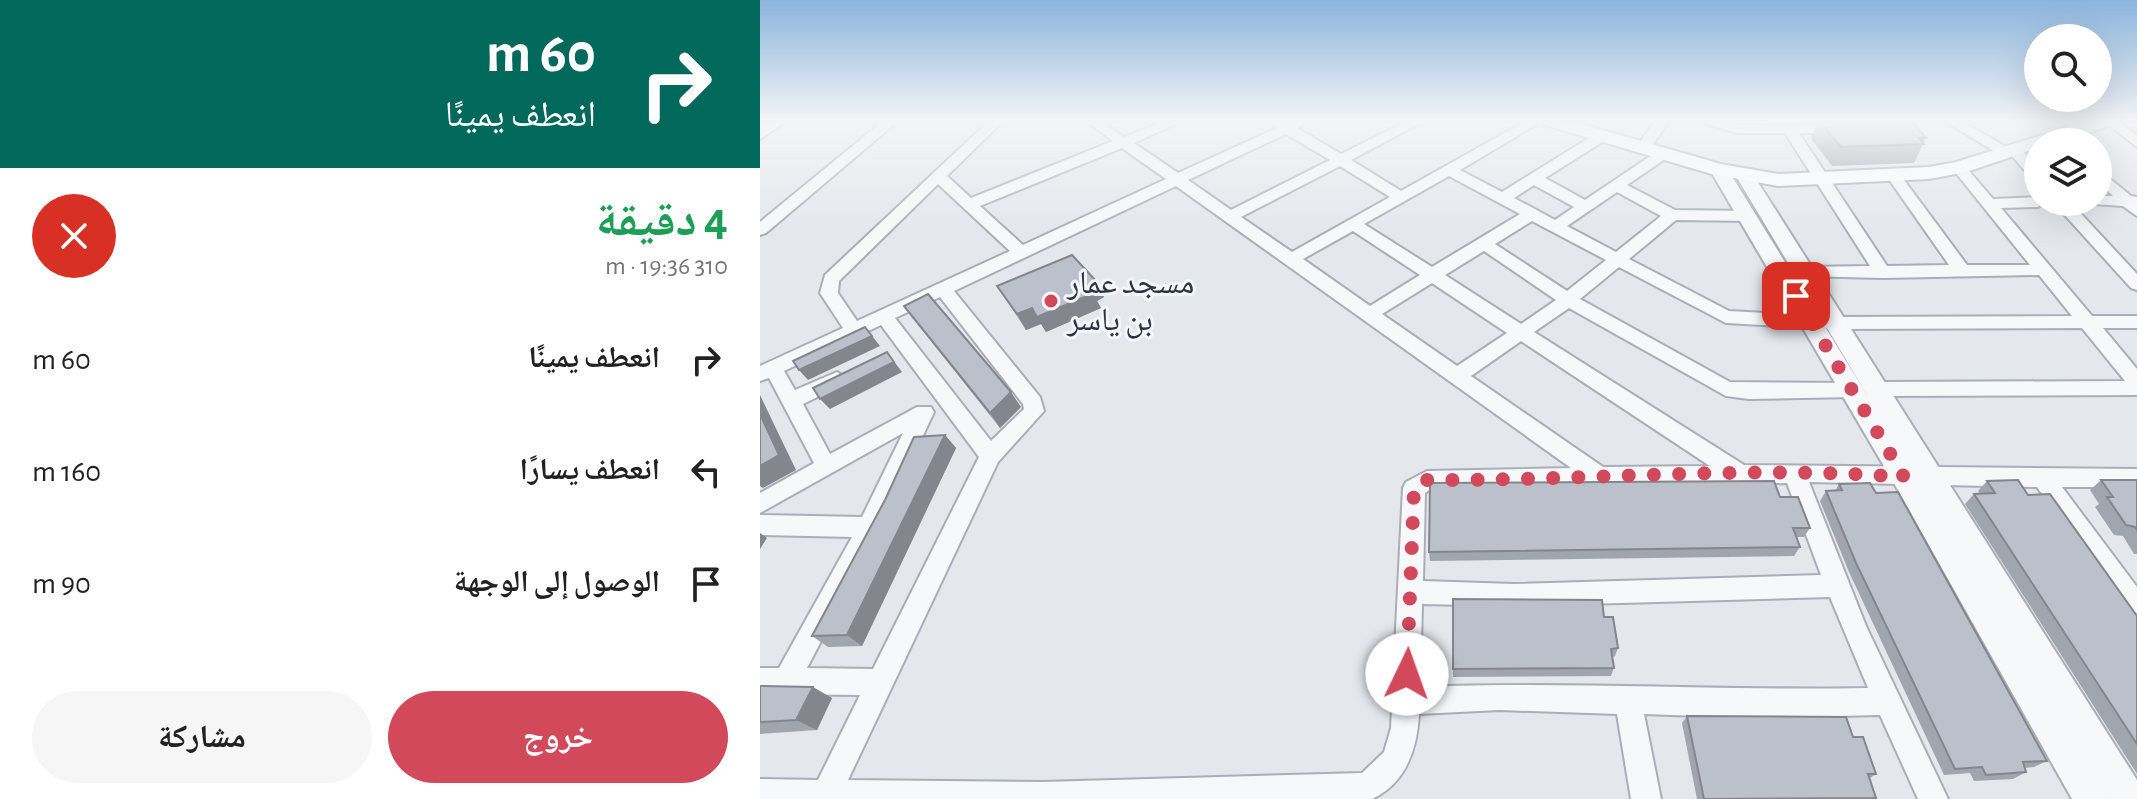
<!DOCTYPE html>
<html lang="ar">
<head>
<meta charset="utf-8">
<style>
  :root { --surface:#fff; --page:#f6f6f6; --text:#222; --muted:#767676; --accent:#d1495b }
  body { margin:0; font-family:"Alegreya Sans","Noto Naskh Arabic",sans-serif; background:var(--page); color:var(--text); direction:rtl; height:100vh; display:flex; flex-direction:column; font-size:30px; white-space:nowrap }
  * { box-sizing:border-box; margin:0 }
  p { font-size:26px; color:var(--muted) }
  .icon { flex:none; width:44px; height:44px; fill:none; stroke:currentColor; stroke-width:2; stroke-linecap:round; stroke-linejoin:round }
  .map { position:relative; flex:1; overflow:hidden; direction:ltr }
  .details { display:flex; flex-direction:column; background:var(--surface); width:760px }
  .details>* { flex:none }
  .top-card { background:#00695c; color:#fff; overflow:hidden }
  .tools { position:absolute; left:1264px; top:24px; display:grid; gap:16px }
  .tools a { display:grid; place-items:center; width:88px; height:88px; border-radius:50%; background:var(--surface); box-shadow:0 8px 32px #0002; font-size:40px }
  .pin { position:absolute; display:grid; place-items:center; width:68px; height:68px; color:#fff; margin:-34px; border-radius:16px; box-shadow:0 4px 12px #0006 }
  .me { position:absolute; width:88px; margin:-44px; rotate:3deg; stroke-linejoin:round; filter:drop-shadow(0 0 6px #0008) }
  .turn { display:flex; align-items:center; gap:28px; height:168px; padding:0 32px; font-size:36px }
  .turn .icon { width:104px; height:104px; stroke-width:2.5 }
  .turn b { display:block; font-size:56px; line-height:68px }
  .round { display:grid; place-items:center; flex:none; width:84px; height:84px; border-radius:42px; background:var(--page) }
  .headline { display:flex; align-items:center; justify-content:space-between; height:136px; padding:0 32px }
  h1 { font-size:48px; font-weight:700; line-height:60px; color:#1e9e55 }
  .primary-button { display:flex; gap:16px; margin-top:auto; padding:16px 32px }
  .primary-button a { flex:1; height:92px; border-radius:48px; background:var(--accent); color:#fff; font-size:32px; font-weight:700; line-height:92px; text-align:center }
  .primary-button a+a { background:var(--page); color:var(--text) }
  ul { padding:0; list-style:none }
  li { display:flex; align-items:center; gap:24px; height:112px; padding:0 32px }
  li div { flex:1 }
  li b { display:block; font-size:30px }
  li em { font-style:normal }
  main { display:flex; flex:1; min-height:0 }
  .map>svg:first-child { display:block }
</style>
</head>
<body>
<main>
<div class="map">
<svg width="1377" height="799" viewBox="0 0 1377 799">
  <rect width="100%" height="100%" fill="#e4e7ec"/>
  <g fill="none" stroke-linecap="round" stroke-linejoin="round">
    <g stroke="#a9aeb7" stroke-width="4">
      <path id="minor" d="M123,121H138L6,233L0,235V222Z
        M229,121H243L187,176L211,198L353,141L326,121H341L364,137L404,121H422L374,143L418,173L517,128L513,124L517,121H549L537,128L581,154L647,121H664L591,160L641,191L766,121H782L700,170L742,192L837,133H847V139L785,178L825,200L898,151H908V157L867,185L915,210L989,211L997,216L989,221L916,220L869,259L969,311L1078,317L1312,316L1279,275L1123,278L1040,276L1037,272L1040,268L1046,267L1110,266L1025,133H977L937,121H959L977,125L1084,126L1086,129L1079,133H1039L1127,266L1189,265L1126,175L1133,171L1138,172L1207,265H1270L1192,168L1194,165H1204L1233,199L1278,197V202H1286L1278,207L1241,208L1332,316H1377V328H1343L1377,369V395L1119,396L1112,394L1109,389L1112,384L1119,382L1365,381L1322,328L1078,329L966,323L859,267L820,299L970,382L1093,383L1100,385L1103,390L1100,395L1093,397L989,399L966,396L809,308L774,332L984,465L1377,469V487H1302L1377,587V619L1368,615L1277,487L1049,482L1106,626L1188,799H1158L1120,715L995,718L884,714L901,799H871L857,714L740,710L659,714C657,750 646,783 612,799H0V779L58,780L100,695L0,694V668H19L92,537L0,535V515L102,517L143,433L0,513V493L54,463L9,378L0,381V366L83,328L60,293L65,275ZM526,134L570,160L471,210L428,180ZM362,148L406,179L263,245L220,206ZM580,166L630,197L532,252L481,217ZM689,176L760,214L672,267L604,224ZM178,184L250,251L97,321L78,293L79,281ZM774,185L814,207L795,220L754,198ZM416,186L811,468L667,471L646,482L643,488L631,728L624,752L602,773L283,782L88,780L238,462L284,411L280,397L194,291ZM857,192L901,216L856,252L807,226ZM772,221L846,260L807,291L735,244ZM593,231L660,275L610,306L543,259ZM724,251L796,300L761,324L685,275ZM672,283L747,333L697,366L622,314ZM180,297L263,404L264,409L231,441L135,318ZM121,325L219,457L113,669L47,668L117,534L174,412L171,407H157L70,454L43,404L84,384L87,379L77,372L35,390L24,371ZM761,341L950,466L843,467L711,376ZM1027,483L1061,575L754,584L663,581L665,493L671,489ZM1070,597L1108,688C958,691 809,681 660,687L662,604L754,606Z
        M895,121H909L888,151H878L876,148Z
        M1131,121H1159L1118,131L1111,127Z
        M1185,121H1201L1248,148L1259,147L1278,168V181L1273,180L1252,156H1242Z
        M1300,121H1317L1329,128L1322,132Z
        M1344,121H1359L1377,136V147Z
        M1338,169L1371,196L1377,197V216L1363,206L1333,204L1331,202H1338V196H1353L1338,181Z
        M1293,202H1310L1377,274V290L1371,288Z"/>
    </g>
    <g stroke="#a9aeb7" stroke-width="4">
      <path id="tertiary" d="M959,165L968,170L1109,398L976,176L985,171L994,176L1377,780V799H1349L1347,796L1349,799H1312L1135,485L950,170Z"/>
    </g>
    <g stroke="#a9aeb7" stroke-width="4">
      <path id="secondary" d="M6,121H27L0,139V124Z
        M783,121H811L961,164L1018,174L1169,167L1196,162L1327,121H1354L1352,125L1299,142H1278V148L1206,172L1169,179L1018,186L952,174L785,125Z"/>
    </g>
    <use href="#minor" fill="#f7f8fa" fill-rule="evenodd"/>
    <use href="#tertiary" fill="#f7f8fa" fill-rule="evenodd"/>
    <use href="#secondary" fill="#fff" fill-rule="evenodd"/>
  </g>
  <path fill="#a1a5ae" d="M1058,121H1142L1166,138L1154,163L1072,166L1051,139Z
    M337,282L344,297L337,301L341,308L286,332L281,324L266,330L237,286Z
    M144,306L261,407L240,428L155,321Z
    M185,435L196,448L102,646L68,647L52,636Z
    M1341,480H1377V554H1374L1363,536L1354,535L1335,507L1339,504L1330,490Z
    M1227,481L1268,495L1377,616V774L1205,504L1214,494H1220L1218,491Z
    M1079,484L1116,493L1287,761L1274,767L1265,768L1266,772L1253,779L1214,781L1210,773L1184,775L1089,572L1060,501L1066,491H1075Z
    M1020,497L1050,528L1044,537H1037L1040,547L1034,556L670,561L669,552Z
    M693,599L844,617L858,648L855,656L853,657L854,668L851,676L693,677Z
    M0,686L72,698L57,730L0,734Z
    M927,716L1093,737L1116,774L1110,778L1116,798L1114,799H937L922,723Z"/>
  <path fill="#83868d" d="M337,282L344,297L337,301L341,308L286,332L281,324L266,330L257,314Z
    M105,327L120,346L48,380L39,370Z
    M127,352L142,372L70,409L60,399Z
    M251,392L261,407L240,428L230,413Z
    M0,395L36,470L3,488L0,486Z
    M185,435L196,448L102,646L87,635Z
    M0,533L7,538L0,549Z
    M53,687L72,698L57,730L36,720Z"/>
  <path fill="#bbc0ca" stroke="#83868d" stroke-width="2" d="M1059,121H1142L1145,124L1153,123L1166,138H1159L1164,144L1081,147Z
    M312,255L337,282L329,286L334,293L277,317L272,308L257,314L237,286Z
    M168,294L251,392L230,413L144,306Z
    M105,327L112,336L39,370L33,361Z
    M127,352L134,362L60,399L53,388Z
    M0,414L19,455L0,466Z
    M185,435L87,635L52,636L125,500L154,437Z
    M1258,480L1268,495L1290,494L1377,616V744L1214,494L1235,493L1227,481Z
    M1341,480H1377V530L1375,527L1366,525L1347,497H1353Z
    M1014,481L1020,497H1038L1050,528H1033L1040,547L669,552L670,483Z
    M1110,483L1116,493L1138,492L1287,761L1263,762L1266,772L1226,775L1222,767L1195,769L1096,563L1066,491L1082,490L1079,484Z
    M693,599L842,600L844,617H853L858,648L851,649L854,668L693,669Z
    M0,686L53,687L36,720L0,722Z
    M927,716L1086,717L1093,737H1103L1116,774H1108L1116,798L944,799Z"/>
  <linearGradient id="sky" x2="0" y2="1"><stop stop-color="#8bb4dd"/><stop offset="0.52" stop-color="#f3f4f6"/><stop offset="1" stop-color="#f3f4f6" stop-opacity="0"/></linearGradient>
  <rect width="1377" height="233" fill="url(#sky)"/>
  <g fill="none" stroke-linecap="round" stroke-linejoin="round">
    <path stroke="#d1495b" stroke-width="14" stroke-dasharray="0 25.2" d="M647,674L654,488L667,480C826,481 986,465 1144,477L1036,296"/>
  </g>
  <circle fill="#d1495b" stroke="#f4f6f9" stroke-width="3" cx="291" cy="301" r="8"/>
  <g text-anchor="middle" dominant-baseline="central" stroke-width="6" stroke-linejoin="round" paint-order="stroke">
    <g font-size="32" fill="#2b3445" stroke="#f4f6f9" text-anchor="start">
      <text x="307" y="283">مسجد عمار<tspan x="307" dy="37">بن ياسر</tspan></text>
    </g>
  </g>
</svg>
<div class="tools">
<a><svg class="icon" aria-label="search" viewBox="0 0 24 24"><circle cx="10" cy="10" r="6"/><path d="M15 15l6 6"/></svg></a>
<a><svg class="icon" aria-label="layers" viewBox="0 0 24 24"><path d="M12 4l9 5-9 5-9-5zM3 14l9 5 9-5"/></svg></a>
</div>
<div class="pin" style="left:1036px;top:296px;background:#d93025"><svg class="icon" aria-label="arrive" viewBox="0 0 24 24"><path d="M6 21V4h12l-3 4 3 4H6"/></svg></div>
<svg class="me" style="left:647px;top:674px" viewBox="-20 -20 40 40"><circle r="19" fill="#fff"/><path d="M0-13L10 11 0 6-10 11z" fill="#d1495b"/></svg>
</div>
<section class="details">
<div class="top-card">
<div class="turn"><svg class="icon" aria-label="right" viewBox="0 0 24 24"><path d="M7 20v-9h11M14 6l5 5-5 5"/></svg><div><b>60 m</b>انعطف يمينًا</div></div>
</div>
<div class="headline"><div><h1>4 دقيقة</h1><p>310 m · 19:36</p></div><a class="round" style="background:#d93025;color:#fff"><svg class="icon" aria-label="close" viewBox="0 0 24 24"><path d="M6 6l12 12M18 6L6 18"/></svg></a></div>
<ul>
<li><svg class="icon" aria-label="right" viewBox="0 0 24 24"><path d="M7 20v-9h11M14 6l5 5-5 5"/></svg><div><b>انعطف يمينًا</b></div><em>60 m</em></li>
<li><svg class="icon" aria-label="left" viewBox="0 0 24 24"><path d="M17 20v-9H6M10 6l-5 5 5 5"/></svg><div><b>انعطف يسارًا</b></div><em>160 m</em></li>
<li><svg class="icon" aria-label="arrive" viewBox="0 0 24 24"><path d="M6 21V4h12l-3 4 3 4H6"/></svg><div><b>الوصول إلى الوجهة</b></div><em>90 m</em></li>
</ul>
<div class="primary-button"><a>خروج</a><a>مشاركة</a></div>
</section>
</main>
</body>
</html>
